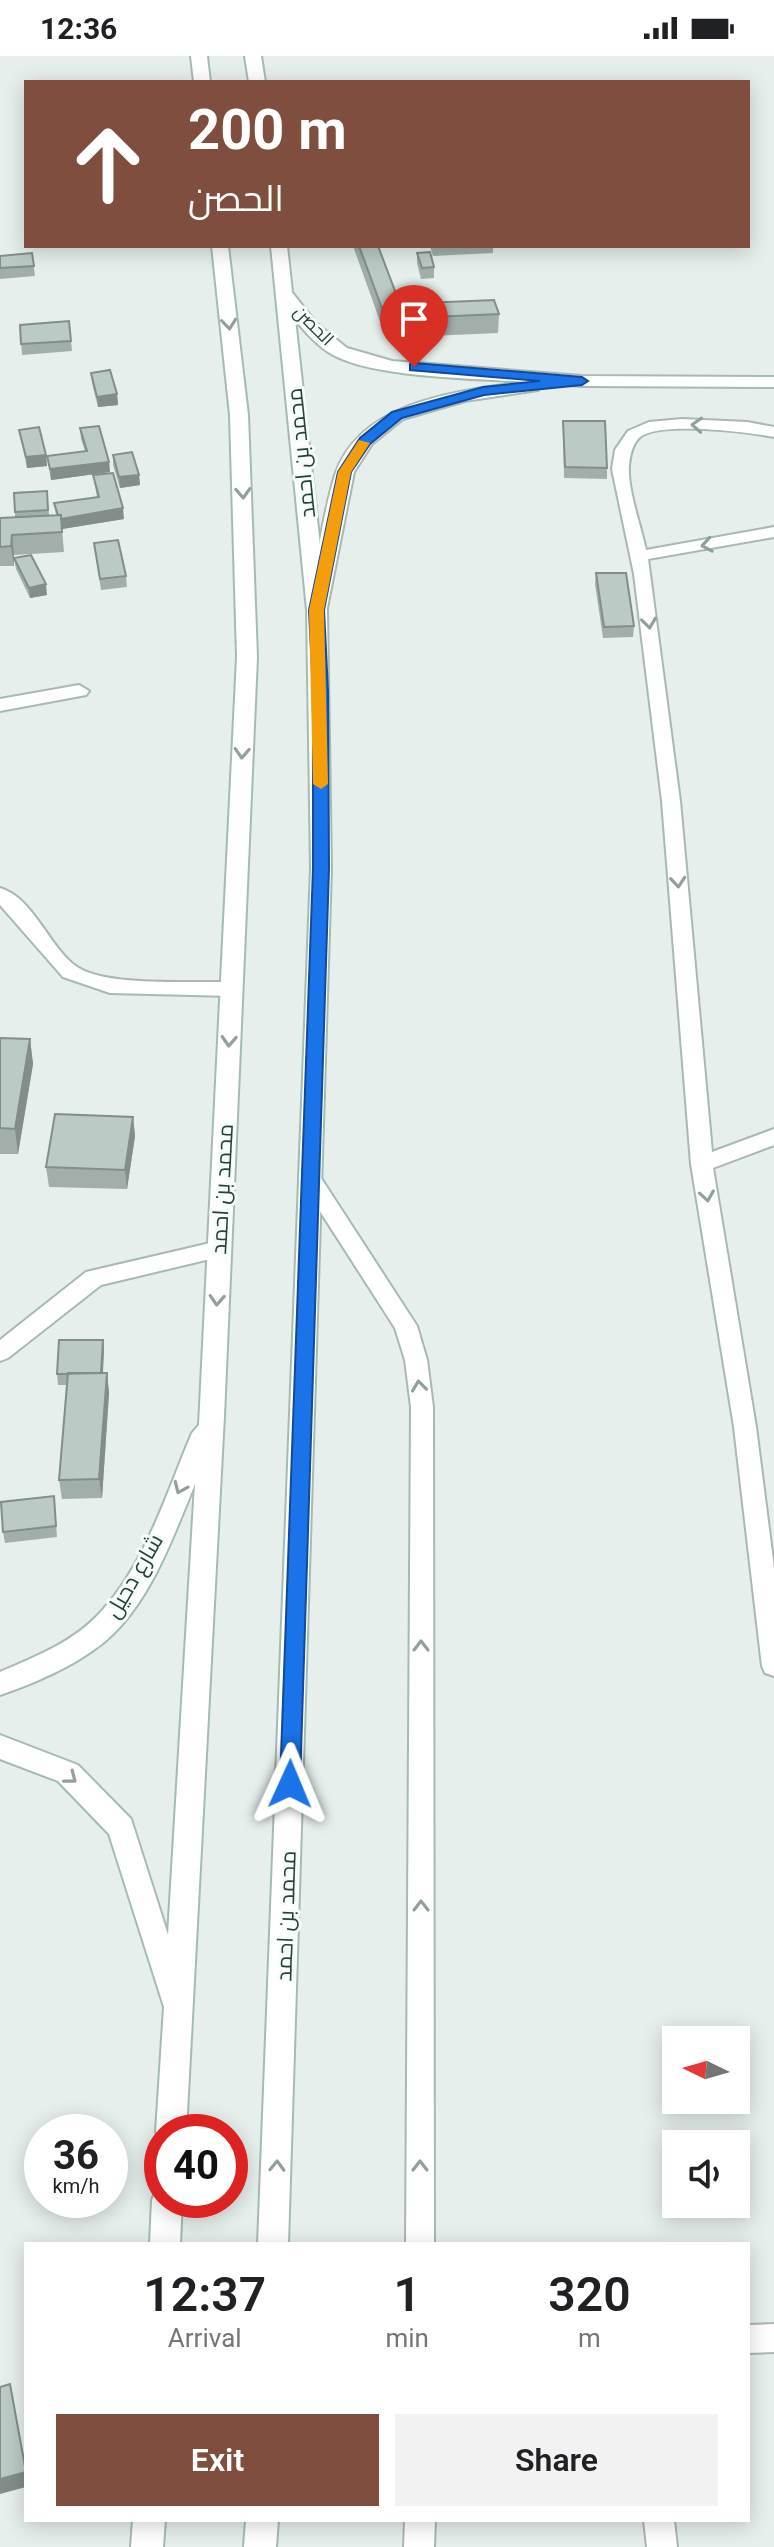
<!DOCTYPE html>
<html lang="en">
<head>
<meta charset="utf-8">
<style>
  :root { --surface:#fff; --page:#f2f2f2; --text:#202124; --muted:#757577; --accent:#7f4e3f }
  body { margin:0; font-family:Roboto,Cairo,sans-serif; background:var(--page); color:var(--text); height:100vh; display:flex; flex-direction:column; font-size:30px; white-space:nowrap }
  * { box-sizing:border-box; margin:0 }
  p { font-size:26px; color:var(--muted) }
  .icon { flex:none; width:44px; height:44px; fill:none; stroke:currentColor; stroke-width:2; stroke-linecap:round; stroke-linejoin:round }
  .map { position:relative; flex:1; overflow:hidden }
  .side { position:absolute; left:24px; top:2186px; width:726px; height:280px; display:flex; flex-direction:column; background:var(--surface); border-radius:0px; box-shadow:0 4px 20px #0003 }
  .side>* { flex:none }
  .top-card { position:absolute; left:24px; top:24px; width:726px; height:168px; border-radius:0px; box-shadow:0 4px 20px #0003; background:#7f4e3f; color:#fff; overflow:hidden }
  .needle { width:52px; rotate:275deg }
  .tools { position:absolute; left:662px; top:1970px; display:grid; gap:16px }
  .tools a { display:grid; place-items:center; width:88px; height:88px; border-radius:0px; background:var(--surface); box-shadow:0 4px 20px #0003; font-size:40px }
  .speed { position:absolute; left:24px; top:2058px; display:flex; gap:16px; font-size:40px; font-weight:700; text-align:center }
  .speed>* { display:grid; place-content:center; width:104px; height:104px; border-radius:50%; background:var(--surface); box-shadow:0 4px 20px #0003; line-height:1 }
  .speed small { font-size:20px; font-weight:400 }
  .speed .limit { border:12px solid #d22; background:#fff; color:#111 }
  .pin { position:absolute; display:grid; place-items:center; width:68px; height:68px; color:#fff; margin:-82px -34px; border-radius:50% 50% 50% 0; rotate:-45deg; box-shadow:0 0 8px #0007 }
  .pin .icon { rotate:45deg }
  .me { position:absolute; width:88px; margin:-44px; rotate:1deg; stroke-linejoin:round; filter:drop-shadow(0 0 6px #0008) }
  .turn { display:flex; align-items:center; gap:28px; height:168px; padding:0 32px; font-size:36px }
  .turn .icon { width:104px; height:104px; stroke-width:2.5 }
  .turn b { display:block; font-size:56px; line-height:68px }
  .eta { display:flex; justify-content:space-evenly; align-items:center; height:136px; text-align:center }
  .eta b { font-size:48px; font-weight:600; line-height:56px }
  .primary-button { display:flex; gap:16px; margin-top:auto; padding:16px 32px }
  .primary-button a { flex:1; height:92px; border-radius:0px; background:var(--accent); color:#fff; font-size:32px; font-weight:600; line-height:92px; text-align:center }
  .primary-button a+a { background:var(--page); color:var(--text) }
  .status { display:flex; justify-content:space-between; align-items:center; height:56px; padding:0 40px; background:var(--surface); direction:ltr }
  .status svg { height:22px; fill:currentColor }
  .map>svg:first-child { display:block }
</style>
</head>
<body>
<div class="status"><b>12:36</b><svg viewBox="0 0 49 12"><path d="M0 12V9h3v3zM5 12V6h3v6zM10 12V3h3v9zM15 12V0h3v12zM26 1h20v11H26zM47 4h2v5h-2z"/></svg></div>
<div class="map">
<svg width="774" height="2491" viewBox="0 0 774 2491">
  <rect width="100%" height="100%" fill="#e6efeb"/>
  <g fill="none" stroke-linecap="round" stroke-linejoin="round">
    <g stroke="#a8b8b2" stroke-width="4">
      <path id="lane" d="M682,363L747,366L774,371V381C748,376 660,365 640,381C632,388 630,400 629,409C627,432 641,470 646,494L774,471V481L648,503L680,745L712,1096L774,1073V1089L713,1112L756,1371L774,1512V1620L765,1617L762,1610L734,1371L691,1108L662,745L634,518L612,413L615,394L628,375L649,366Z
        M0,832C33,841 50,893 77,911C107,931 194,925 231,926L241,933L231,940L110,937L63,921L0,849Z
        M311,1116L319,1119L417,1270L427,1304L433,1351L434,2188H406L411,1351L405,1304L395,1272L300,1124L303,1119Z
        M219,1185L227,1187L230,1193L227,1199L101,1229L8,1302L0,1305V1284L86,1216Z
        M774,2268V2296L748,2297V2269Z
        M405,2464H435L434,2491H404Z
        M644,2464H674L677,2491H647Z"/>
    </g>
    <g stroke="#a8b8b2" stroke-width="4">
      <path id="street" d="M285,234L291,235L316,267L347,292L392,305L582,320L774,321V331L582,330L539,327L538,334L465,345L403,363L372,388L354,416L327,552L317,558L307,552C317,508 322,461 335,419C360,344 460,335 525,326C474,322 379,322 335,300C312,288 295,263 279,243L277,239Z
        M79,629L89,635L86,639L0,655V643Z"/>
    </g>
    <g stroke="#a4bbb3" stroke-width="4">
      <path id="secondary" d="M191,0H207L210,26H194Z
        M245,0H261L265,26H249Z
        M212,190H228L248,359L257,601L224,1360L186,2076H162V2087L156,2076L164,1951L109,1778L58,1725L0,1703V1679L78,1709L131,1763L168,1879L195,1428C174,1478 153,1539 113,1578C84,1606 38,1626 0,1639V1616C32,1602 71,1587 96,1561C144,1513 166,1438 192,1377L199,1369L237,601L230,359Z
        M271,190H287L327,554L331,812L288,2188H258L311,812L307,554Z
        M162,2132V2144H182L180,2188H150L152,2144L156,2134Z
        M133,2464H165L163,2491H131Z
        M246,2464H278L276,2491H244Z"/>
    </g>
    <use href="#lane" fill="#fff" fill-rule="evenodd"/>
    <use href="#street" fill="#fff" fill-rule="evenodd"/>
    <use href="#secondary" fill="#fff" fill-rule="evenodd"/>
  </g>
  <path fill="#a1aea9" d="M353,190H378L400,248L499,258L498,277L386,282Z
    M430,190H493V197L433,200Z
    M32,197L35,220L0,223V200Z
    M417,197L434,211V222L421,223L417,207Z
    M69,265L72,295L22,299L20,269Z
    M91,317L117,338L118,349L98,351L92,327Z
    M563,365L607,412V423L564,422Z
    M80,372L109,406L110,416L51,424L47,400L85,395L81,383Z
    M19,374L46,399L47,410L27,412Z
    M113,399L139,419L140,429L120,432L113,409Z
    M93,419L124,463L62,473L64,496L14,499V510H0V462L15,461V456L47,435L49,459H56L54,447L97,441Z
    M94,487L126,520L127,531L101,534Z
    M14,502L47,539L30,542L16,513Z
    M596,517L634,570L633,581L603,582L595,528Z
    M0,982L30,983L33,1008L18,1098H0Z
    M133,1061L135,1080L127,1133L49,1131L46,1111Z
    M103,1284L104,1294L103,1317H107L109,1337L102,1442L62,1443L59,1424L67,1329H58L57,1318Z
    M54,1440L57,1481L5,1487L3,1476Z"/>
  <path fill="#838d89" d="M117,338L118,349L98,351L97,341Z
    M46,399L47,410L27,412L26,401Z
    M109,406L110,416L51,424L50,413Z
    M139,419L140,429L120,432L119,421Z
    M123,452L124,463L62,473L64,496L62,473L59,463Z
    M12,479L14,499V510L11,490Z
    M46,528L47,539L30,542L29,532Z
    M30,983L33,1008L18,1098L15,1073Z
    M133,1061L135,1080L127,1133L125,1114Z
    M103,1284L104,1294L102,1329L101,1318Z
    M107,1317L109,1337L102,1442L99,1423Z
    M10,2328L26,2412V2431L0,2438V2423Z"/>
  <path fill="#bbcac4" stroke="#838d89" stroke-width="2" d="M359,190H378L400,248L494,244L499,258L386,263Z
    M430,196L434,211L422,212L417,197Z
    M32,197L34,210L0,212V200Z
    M69,265L71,285L21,288L20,269Z
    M110,314L117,338L97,341L91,317Z
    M563,365H605L607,412L565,411Z
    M99,370L109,406L50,413L47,400L87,395L80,372Z
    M39,371L46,399L26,401L19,374Z
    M132,396L139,419L119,421L113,399Z
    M113,417L123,452L61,463V459H58L54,447L99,441L93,419Z
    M47,435L48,454L15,456L14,437Z
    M61,459L62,476L12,479L11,490L0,491V462Z
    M118,484L126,520L100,523L94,487Z
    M31,499L46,528L29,532L14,502Z
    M596,517H626L634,570L604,571Z
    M0,982L30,983L15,1073L0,1072Z
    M55,1058L133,1061L125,1114L46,1111Z
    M59,1284H103L101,1317L57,1318Z
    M68,1317H107L99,1423L59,1424Z
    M54,1440L56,1470L3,1476L1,1446Z
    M10,2328L26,2416L0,2423V2331Z"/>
  <defs><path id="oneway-chevron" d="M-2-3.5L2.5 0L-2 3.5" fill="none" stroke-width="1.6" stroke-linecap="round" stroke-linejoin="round" transform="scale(2)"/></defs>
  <g stroke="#92a09c">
    <use href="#oneway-chevron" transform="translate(229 268) rotate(84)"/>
    <use href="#oneway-chevron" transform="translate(697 369) rotate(-177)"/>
    <use href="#oneway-chevron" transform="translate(243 437) rotate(87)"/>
    <use href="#oneway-chevron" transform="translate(707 489) rotate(170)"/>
    <use href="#oneway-chevron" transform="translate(649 567) rotate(83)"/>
    <use href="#oneway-chevron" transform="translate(242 697) rotate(93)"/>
    <use href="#oneway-chevron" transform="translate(678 826) rotate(85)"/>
    <use href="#oneway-chevron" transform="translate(229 985) rotate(93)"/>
    <use href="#oneway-chevron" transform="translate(707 1140) rotate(81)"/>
    <use href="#oneway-chevron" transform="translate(217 1244) rotate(93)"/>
    <use href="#oneway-chevron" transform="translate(419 1330) rotate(-97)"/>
    <use href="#oneway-chevron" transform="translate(180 1432) rotate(114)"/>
    <use href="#oneway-chevron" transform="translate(421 1590) rotate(-90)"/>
    <use href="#oneway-chevron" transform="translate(71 1722) rotate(38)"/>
    <use href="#oneway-chevron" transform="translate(421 1850) rotate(-90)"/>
    <use href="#oneway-chevron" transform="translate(277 2110) rotate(-88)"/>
    <use href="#oneway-chevron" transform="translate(420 2110) rotate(-90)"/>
  </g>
  <path fill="#1a73e8" stroke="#114b97" stroke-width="2" d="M414,307L582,321L588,325L582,329L484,339L402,362L370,388L351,416L324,554L328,635L329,812L300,1728L297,1735L290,1737L283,1735L280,1728L313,812V635L309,554L338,416L360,382L392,356L483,331L540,325L410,314V308Z"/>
  <path fill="#f59e0b" d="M359,384L370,387L351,416L324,554L328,728L321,733L313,728L309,554L338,416Z"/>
  <g text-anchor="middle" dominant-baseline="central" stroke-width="6" stroke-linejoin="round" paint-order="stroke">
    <g font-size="18" fill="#24423a" stroke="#f7fbf9">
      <text transform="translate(314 269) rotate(45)">الحصن</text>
    </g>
    <g font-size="22" fill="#24423a" stroke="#f7fbf9">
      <text transform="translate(301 397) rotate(-96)">محمد بن احمد</text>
      <text transform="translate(222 1133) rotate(-87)">محمد بن احمد</text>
      <text transform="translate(134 1520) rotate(-60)">شارع دحيل</text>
      <text transform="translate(286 1860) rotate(-88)">محمد بن احمد</text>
    </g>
  </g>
</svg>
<div class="tools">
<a><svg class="needle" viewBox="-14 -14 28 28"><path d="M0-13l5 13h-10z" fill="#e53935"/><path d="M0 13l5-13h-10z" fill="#757577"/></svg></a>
<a><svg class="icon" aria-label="sound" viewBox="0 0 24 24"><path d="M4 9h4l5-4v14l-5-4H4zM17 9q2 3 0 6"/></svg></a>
</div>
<div class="speed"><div>36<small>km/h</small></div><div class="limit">40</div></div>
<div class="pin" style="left:414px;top:311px;background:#d93025"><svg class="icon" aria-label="arrive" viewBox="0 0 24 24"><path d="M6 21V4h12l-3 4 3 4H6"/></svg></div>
<svg class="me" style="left:290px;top:1728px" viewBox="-20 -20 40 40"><path d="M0-17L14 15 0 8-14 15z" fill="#1a73e8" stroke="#fff" stroke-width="4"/></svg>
<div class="top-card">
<div class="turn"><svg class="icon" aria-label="ahead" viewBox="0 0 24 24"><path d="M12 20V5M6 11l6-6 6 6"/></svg><div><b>200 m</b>الحصن</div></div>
</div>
<section class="side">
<div class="eta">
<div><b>12:37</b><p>Arrival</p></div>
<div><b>1</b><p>min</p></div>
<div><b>320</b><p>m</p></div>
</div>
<div class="primary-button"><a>Exit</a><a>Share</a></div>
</section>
</div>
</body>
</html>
